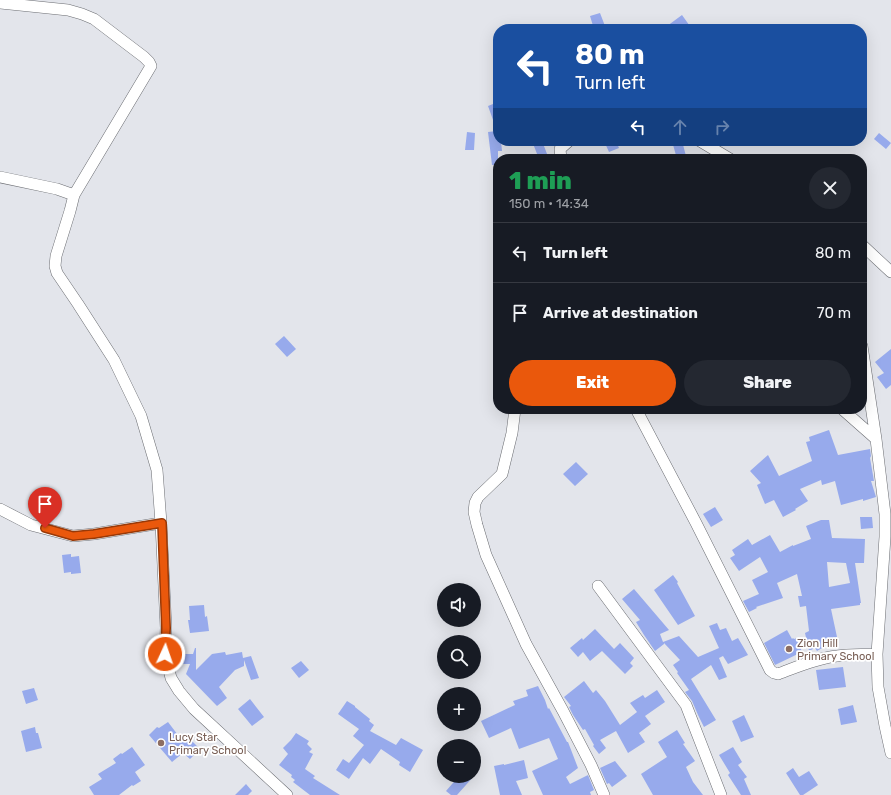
<!DOCTYPE html>
<html lang="en">
<head>
<meta charset="utf-8">
<style>
  :root { --surface:#171b24; --page:#242831; --text:#f1f3f6; --muted:#9ea1a6; --line:#363941; --accent:#ea580c }
  body { margin:0; font-family:Rubik,sans-serif; background:var(--page); color:var(--text); height:100vh; display:flex; flex-direction:column; font-size:15px; white-space:nowrap }
  * { box-sizing:border-box; margin:0 }
  p { font-size:13px; color:var(--muted) }
  .icon { flex:none; width:22px; height:22px; fill:none; stroke:currentColor; stroke-width:2; stroke-linecap:round; stroke-linejoin:round }
  .map { position:relative; flex:1; overflow:hidden }
  .drawer { position:absolute; left:493px; top:154px; width:374px; height:260px; display:flex; flex-direction:column; background:var(--surface); border-radius:16px; box-shadow:0 4px 16px #0002 }
  .drawer>* { flex:none }
  .guide { position:absolute; left:493px; top:24px; width:374px; height:122px; border-radius:16px; box-shadow:0 4px 16px #0002; background:#1a4fa0; color:#fff; overflow:hidden }
  .buttons { position:absolute; left:437px; top:583px; display:grid; gap:8px }
  .buttons a { display:grid; place-items:center; width:44px; height:44px; border-radius:50%; background:var(--surface); box-shadow:0 4px 16px #0002; font-size:20px }
  .pin { position:absolute; display:grid; place-items:center; width:34px; height:34px; color:#fff; margin:-41px -17px; border-radius:50% 50% 50% 0; rotate:-45deg; box-shadow:0 0 4px #0007 }
  .pin .icon { rotate:45deg }
  .me { position:absolute; width:44px; margin:-22px; rotate:3deg; stroke-linejoin:round; filter:drop-shadow(0 0 3px #0008) }
  .turn { display:flex; align-items:center; gap:14px; height:84px; padding:0 16px; font-size:18px }
  .turn .icon { width:52px; height:52px; stroke-width:2.5 }
  .turn b { display:block; font-size:28px; line-height:34px }
  .lanes { display:flex; align-items:center; height:38px; padding:0 16px; background:#0003; justify-content:center; gap:20px; direction:ltr }
  .lanes .off { opacity:.35 }
  .round { display:grid; place-items:center; flex:none; width:42px; height:42px; border-radius:21px; background:var(--page) }
  .head { display:flex; align-items:center; justify-content:space-between; height:68px; padding:0 16px }
  h1 { font-size:24px; font-weight:800; line-height:30px; color:#1e9e55 }
  .cta { display:flex; gap:8px; margin-top:auto; padding:8px 16px }
  .cta a { flex:1; height:46px; border-radius:24px; background:var(--accent); color:#fff; font-size:16px; font-weight:800; line-height:46px; text-align:center }
  .cta a+a { background:var(--page); color:var(--text) }
  ul { padding:0; list-style:none }
  li { display:flex; align-items:center; gap:12px; height:60px; padding:0 16px; border-top:1px solid var(--line) }
  li div { flex:1 }
  li b { display:block; font-size:15px }
  li em { font-style:normal }
  .map>svg:first-child { display:block }
</style>
</head>
<body>
<div class="map">
<svg width="891" height="795" viewBox="0 0 891 795">
  <rect width="100%" height="100%" fill="#e3e5eb"/>
  <path fill="#97aaec" fill-rule="evenodd" d="M600,13L605,26L594,29L590,16Z
    M682,15L692,29H663Z
    M498,102V141H501L502,151H498V165H492L488,132L497,131L488,106Z
    M467,132L475,133L474,150H465Z
    M879,133L891,143L886,149L874,139Z
    M532,141H542L549,159H539Z
    M604,141H616L619,148L609,152Z
    M672,141H682L686,156L677,159Z
    M284,336L296,349L287,357L275,344Z
    M891,349V385L886,389L877,377L884,373L875,362Z
    M829,430L838,455L870,449L871,456L870,458L874,481H871L876,497L863,501V499L841,505L835,481L822,485L821,480L800,489L808,501L795,509L796,510L783,517L774,500L765,504L757,485L761,483L750,471L768,455L779,476L812,461L806,442L810,441L809,437Z
    M576,462L588,474L575,486L563,474Z
    M715,507L723,520L711,527L703,514Z
    M860,517H872L873,528L861,529Z
    M821,520H829L832,538L865,539L864,563H855L861,603H860V605L831,609L837,637L826,639L829,644L817,651L815,648L809,651L805,633L809,631L806,606L800,607L798,596H802L797,574L777,583L783,598L756,607L757,608L749,612L743,601L759,594L752,580L768,572L760,557L739,571L730,558L735,555L732,550L748,539L752,545L770,535L780,552L793,545V546L811,539L806,526ZM827,562L846,563L850,583L829,587Z
    M71,554V557L79,556L81,573L71,574V572L64,573L62,555Z
    M673,575L678,582L677,583L695,616L678,625L654,590Z
    M634,589L669,630L660,634L663,642L679,636L698,657L719,648L709,626L717,623L720,630L726,628L732,641L738,638L748,655L728,664L723,656L719,658L727,677L719,680L711,665L691,679L716,720L704,727L698,715L692,701L685,692L689,690L677,673L678,672L673,665L680,660L664,643V644L655,651L644,635L636,622L640,620L622,599Z
    M204,605L205,617L207,616L209,631L190,633L188,620H190L189,606Z
    M595,629L614,649L620,643L634,658L630,663L633,666L625,674L602,651L590,661L583,652L578,657L570,648L582,638L583,640Z
    M787,630L792,639L793,638L794,639L797,638L802,652L775,665L764,643Z
    M195,648H196V670L212,654L225,652L226,655L242,652L243,658L251,656L259,678L251,680L244,660V666L235,670L219,687L227,698L217,706L186,674L190,664H183L182,654H193Z
    M301,661L309,670L299,678L291,668Z
    M843,667L846,687L819,690L816,670Z
    M584,681L593,693L596,690L605,701L620,725L637,712L630,703L643,695L645,698L657,690L665,702L645,716L651,724L639,733L645,742L628,753L616,731L600,740L606,748L599,754L593,746L594,745L585,729L583,730L573,715L569,707L571,706L564,697Z
    M538,686L545,700L548,709L549,708L567,742H568L578,768L566,777L570,784L588,775L594,790L590,792L591,795H543L532,771L558,759L549,738L519,749L511,728L489,738L481,721L515,705L513,701L528,696L526,690Z
    M34,688L38,700L26,704L22,691Z
    M250,699L264,717L252,726L238,709Z
    M347,701L355,706V707L370,719L369,721L374,725L370,731L396,745L401,738L423,750L410,772L399,765L400,762L381,749L370,764L363,758L349,779L336,770L343,759L349,763L364,745L353,736L359,729L338,714Z
    M853,705L857,722L841,725L838,709Z
    M744,715L754,737L741,742L732,721Z
    M168,722L181,739L182,737L185,740L188,737L200,749L190,759L183,753L172,762L149,735L157,727L159,728Z
    M35,727L36,733H38L42,748L26,752L21,731Z
    M677,730L685,743L683,744L695,761L686,767L693,782L703,795H653L641,774L667,757L658,742Z
    M296,733L309,741L307,744L312,749L309,752L313,754L305,769L315,776L313,778L340,795H310L293,782L295,780L291,777L292,775L279,765L288,754L283,748L291,740Z
    M132,747L145,765L135,772L141,781L133,786L132,785L119,795H94L89,787L102,779L98,774L116,763L113,759L121,753L122,754Z
    M733,747L742,762L738,765L747,777L744,779L751,795H741L728,775L730,773L719,755Z
    M524,760L528,778L516,781L522,795H500L494,766L504,764V765Z
    M615,761L627,776L612,787L609,783L607,784L600,768Z
    M793,768L799,777L809,771L818,785L803,795H800L786,773Z
    M459,776H474L457,795H451L446,791Z
    M246,784L252,791L248,795H235Z"/>
  <g fill="none" stroke-linecap="round" stroke-linejoin="round">
    <g stroke="#6b6d72" stroke-width="12">
      <path id="street" d="M0,3L68,10L82,14L94,19L144,57L149,62L151,66L74,195
        M700,141L730,159
        M561,159L560,149L569,141
        M0,177L57,189L74,195L70,211L56,256L55,266L57,273L78,304L114,360L141,416L157,470L161,523L166,628L165,654L171,678L179,691L194,709L287,795
        M862,245L891,272
        M862,346L876,439L885,514V537L877,654
        M515,409L512,433L502,474L478,497L475,503L474,512L477,525L486,555L526,644L563,711L591,765L604,795
        M636,409L696,523L770,670L774,673L778,674C797,667 817,658 837,656C850,654 864,655 877,654L878,687L885,726L891,753
        M842,409L876,439
        M0,509L31,525L73,536L94,534L161,523
        M598,586L686,705L721,795"/>
    </g>
    <use href="#street" stroke="#fff" stroke-width="11"/>
  </g>
  <g fill="none" stroke-linecap="round" stroke-linejoin="round">
    <g stroke="#983908" stroke-width="10">
      <path id="route" d="M45,528L73,536L94,534L162,523L166,628L165,654"/>
    </g>
    <use href="#route" stroke="#ea580c" stroke-width="7"/>
  </g>
  <g fill="#8d6e63" stroke="#fff" stroke-width="1.5">
    <circle cx="789" cy="649" r="4"/>
    <circle cx="161" cy="743" r="4"/>
  </g>
  <g text-anchor="middle" dominant-baseline="central" stroke-width="3.5" stroke-linejoin="round" paint-order="stroke">
    <g font-size="11" fill="#785e54" stroke="#fff" text-anchor="start">
      <text x="797" y="643">Zion Hill<tspan x="797" dy="13">Primary School</tspan></text>
      <text x="169" y="737">Lucy Star<tspan x="169" dy="13">Primary School</tspan></text>
    </g>
  </g>
</svg>
<div class="buttons">
<a><svg class="icon" aria-label="sound" viewBox="0 0 24 24"><path d="M4 9h4l5-4v14l-5-4H4zM17 9q2 3 0 6"/></svg></a>
<a><svg class="icon" aria-label="search" viewBox="0 0 24 24"><circle cx="10" cy="10" r="6"/><path d="M15 15l6 6"/></svg></a>
<a>+</a>
<a>−</a>
</div>
<div class="pin" style="left:45px;top:528px;background:#d93025"><svg class="icon" aria-label="arrive" viewBox="0 0 24 24"><path d="M6 21V4h12l-3 4 3 4H6"/></svg></div>
<svg class="me" style="left:165px;top:654px" viewBox="-20 -20 40 40"><circle r="17" fill="#ea580c" stroke="#fff" stroke-width="3"/><path d="M0-11L8 9 0 5-8 9z" fill="#fff"/></svg>
<div class="guide">
<div class="turn"><svg class="icon" aria-label="left" viewBox="0 0 24 24"><path d="M17 20v-9H6M10 6l-5 5 5 5"/></svg><div><b>80 m</b>Turn left</div></div>
<div class="lanes"><svg class="icon" aria-label="left" viewBox="0 0 24 24"><path d="M17 20v-9H6M10 6l-5 5 5 5"/></svg><svg class="icon off" aria-label="ahead" viewBox="0 0 24 24"><path d="M12 20V5M6 11l6-6 6 6"/></svg><svg class="icon off" aria-label="right" viewBox="0 0 24 24"><path d="M7 20v-9h11M14 6l5 5-5 5"/></svg></div>
</div>
<section class="drawer">
<div class="head"><div><h1>1 min</h1><p>150 m · 14:34</p></div><a class="round"><svg class="icon" aria-label="close" viewBox="0 0 24 24"><path d="M6 6l12 12M18 6L6 18"/></svg></a></div>
<ul>
<li><svg class="icon" aria-label="left" viewBox="0 0 24 24"><path d="M17 20v-9H6M10 6l-5 5 5 5"/></svg><div><b>Turn left</b></div><em>80 m</em></li>
<li><svg class="icon" aria-label="arrive" viewBox="0 0 24 24"><path d="M6 21V4h12l-3 4 3 4H6"/></svg><div><b>Arrive at destination</b></div><em>70 m</em></li>
</ul>
<div class="cta"><a>Exit</a><a>Share</a></div>
</section>
</div>
</body>
</html>
